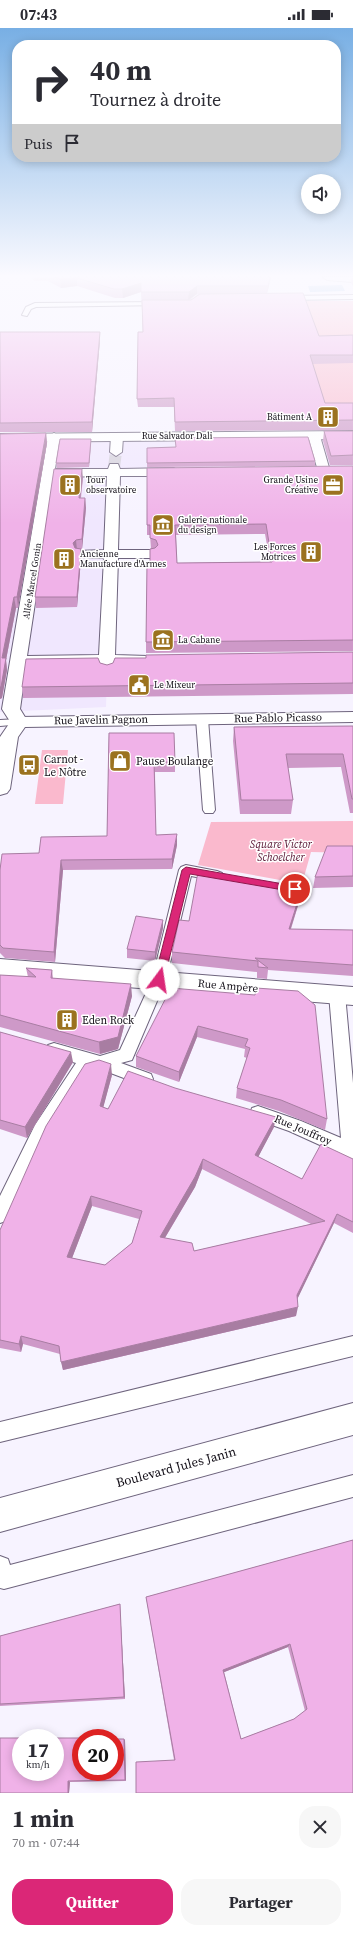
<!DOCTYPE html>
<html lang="fr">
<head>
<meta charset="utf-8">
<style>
  :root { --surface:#fff; --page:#f7f7f7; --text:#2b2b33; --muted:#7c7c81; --accent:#db2777 }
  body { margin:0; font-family:"Source Serif 4",serif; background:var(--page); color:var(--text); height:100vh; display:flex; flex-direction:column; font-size:15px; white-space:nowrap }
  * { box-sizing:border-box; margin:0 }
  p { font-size:13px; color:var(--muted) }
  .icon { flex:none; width:22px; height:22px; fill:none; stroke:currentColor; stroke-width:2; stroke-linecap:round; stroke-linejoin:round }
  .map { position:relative; height:1765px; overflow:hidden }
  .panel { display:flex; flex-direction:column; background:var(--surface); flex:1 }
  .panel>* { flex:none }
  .banner { position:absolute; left:12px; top:12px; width:329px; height:122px; border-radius:16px; box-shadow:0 2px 10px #0003; background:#fff; color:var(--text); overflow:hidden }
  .controls { position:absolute; left:301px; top:146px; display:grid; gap:8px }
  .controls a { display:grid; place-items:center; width:40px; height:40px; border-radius:50%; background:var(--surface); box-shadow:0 2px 10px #0003; font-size:20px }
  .speed { position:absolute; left:12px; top:1701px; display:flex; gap:8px; font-size:20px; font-weight:700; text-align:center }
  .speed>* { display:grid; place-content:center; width:52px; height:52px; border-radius:50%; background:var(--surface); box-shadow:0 2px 10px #0003; line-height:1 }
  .speed small { font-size:10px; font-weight:400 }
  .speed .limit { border:6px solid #d22; background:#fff; color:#111 }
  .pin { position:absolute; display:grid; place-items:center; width:34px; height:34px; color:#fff; margin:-17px; border:2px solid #fff; border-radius:50%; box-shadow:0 1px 4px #0007 }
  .me { position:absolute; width:44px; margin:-22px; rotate:14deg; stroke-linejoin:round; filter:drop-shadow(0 0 3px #0008) }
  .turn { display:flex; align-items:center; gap:14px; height:84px; padding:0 12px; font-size:18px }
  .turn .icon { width:52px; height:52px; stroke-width:2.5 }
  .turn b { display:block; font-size:28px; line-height:34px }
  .then { display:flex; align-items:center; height:38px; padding:0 12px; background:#0003; gap:8px; font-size:15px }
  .round { display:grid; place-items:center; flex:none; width:42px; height:42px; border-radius:16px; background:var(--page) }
  .overview { display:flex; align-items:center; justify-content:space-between; height:68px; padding:0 12px }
  h1 { font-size:24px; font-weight:700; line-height:30px }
  .primary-button { display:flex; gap:8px; margin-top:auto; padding:8px 12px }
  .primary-button a { flex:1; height:46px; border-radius:16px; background:var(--accent); color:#fff; font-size:16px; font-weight:700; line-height:46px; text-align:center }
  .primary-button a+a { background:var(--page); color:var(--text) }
  .status { display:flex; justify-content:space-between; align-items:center; height:28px; padding:0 20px; background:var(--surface); direction:ltr }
  .status svg { height:11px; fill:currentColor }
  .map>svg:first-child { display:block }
</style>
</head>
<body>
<div class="status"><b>07:43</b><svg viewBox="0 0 49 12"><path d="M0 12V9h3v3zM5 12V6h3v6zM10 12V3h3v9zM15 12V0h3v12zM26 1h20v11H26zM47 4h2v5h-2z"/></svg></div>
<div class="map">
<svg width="353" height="1765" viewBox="0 0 353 1765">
  <rect width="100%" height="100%" fill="#f7f3ff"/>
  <path fill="#f0e7fe" d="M353,412V442L114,445L106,679L0,684V415Z"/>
  <path fill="#fab9cd" d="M303,273H353V316L321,324Z
    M306,328L353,335V384H321Z
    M42,722H68L63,776H35Z
    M353,793V825L311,824L302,856L198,837L211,794Z"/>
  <path fill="#71a7de" d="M342,257L345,263L310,264L308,258Z"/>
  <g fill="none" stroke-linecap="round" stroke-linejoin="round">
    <path stroke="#d5d1dc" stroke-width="12" stroke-dasharray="12 6" stroke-linecap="butt" d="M114,439L116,424"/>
    <g stroke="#6e647d" stroke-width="2">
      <path id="service" d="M353,267V271L286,272L283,270L286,268Z
        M161,274L163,275V277L36,279L31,281L27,288L22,287L26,279L35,275Z
        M202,688L208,691L215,782L213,785H205L203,782L196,691Z
        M19,691L23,692L25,694L23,696L0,698V692Z
        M186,837L217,843L222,845L224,848L222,851L217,853L191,848L166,952L132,1032L121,1035L151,1046L153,1051L151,1056L145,1058L100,1041L85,1045L47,1107L6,1193L0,1195V1168L35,1097L76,1035L48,1027L46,1022L48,1017L54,1015L100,1028L120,1022L152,952L179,842L181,839Z
        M337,960L342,962L345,966L353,1055V1132L289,1103L252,1090L250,1085L252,1080L258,1078L301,1093L341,1110L329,966L332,962Z
        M353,1308V1328L0,1414V1394Z
        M353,1447V1469L4,1561L0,1560V1528L8,1531L10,1537Z"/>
    </g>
    <g stroke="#6e647d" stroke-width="2">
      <path id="pedestrian" d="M314,404L320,408L330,443L328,446L324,447L318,443L308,408Z
        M54,405L60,409L55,441H108L110,436H118L120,441L174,440L180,444L174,448H120L118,522H150L155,523L157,526L155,529L150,530H118L115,627L148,628L150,631L148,634L115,636L113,644L107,646L101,644L99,641V637L26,638L20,681L28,694L25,698L19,699L13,698L2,681L48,409ZM107,448L104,522L77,523L75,526L77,529L104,530L99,627L27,628L54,449Z
        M117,405L123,409L122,424L116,428L110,424L111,409Z"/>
    </g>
    <g stroke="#6e647d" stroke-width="2">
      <path id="minor" d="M353,403V411L0,414V406Z
        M353,684V694L25,699L18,709L10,761L7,765L0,767V709L13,690L19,689Z
        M0,931L353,959V977L0,949Z"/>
    </g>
    <g stroke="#6e647d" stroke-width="2">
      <path id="tertiary" d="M323,249H353V254L327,252Z"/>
    </g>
    <g stroke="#6e647d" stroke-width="2">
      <path id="secondary" d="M353,1375V1407L0,1504V1470Z"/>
    </g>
    <use href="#service" fill="#fff" fill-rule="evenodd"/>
    <use href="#pedestrian" fill="#fff" fill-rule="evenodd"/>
    <use href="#minor" fill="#fff" fill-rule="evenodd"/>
    <use href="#tertiary" fill="#fff" fill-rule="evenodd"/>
    <use href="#secondary" fill="#fff" fill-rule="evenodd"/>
  </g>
  <path fill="#ce99c8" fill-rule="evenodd" d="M33,249H271L267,265L319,308L353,307V335L312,336L325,375H353V402L175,403L174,379H138L137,371L143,304L141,264L123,270H115L77,258L61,260L48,253H34ZM197,266H198L191,272H190Z
    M352,249H353V258L351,255Z
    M0,304L100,312L92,404H0Z
    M324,403H353V437H330L323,413Z
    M46,405L47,415L18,580H16L6,632L7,642L2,670L0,671V406Z
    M91,411L89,439L57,440L56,435Z
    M175,419L315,433V438L147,439V420Z
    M353,438V623L146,625V614L150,535L152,521H151L150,507H147V497ZM265,506L270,534L177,535L176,507Z
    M83,450L81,470H85L86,480L82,521H81V531L77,579L36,580L35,569Z
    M353,624V666L23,670L22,659L100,635L107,637L146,630Z
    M353,698V785H350L341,739L288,740L293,772L291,786H240L233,713L234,699Z
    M109,705L175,734V744H155L156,807L177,817L172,841L63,842L55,934L5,930L0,925V842L39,825L107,808Z
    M353,818V859L313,860L315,849Z
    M302,860L300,871L291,901L353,902V948L268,942L267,951L257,950V944L172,935V924L189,893Z
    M163,892V900L155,933L127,930V921Z
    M26,940L52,942L53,950L132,968L118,1021L100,1026L0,999V947L28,949Z
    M255,967L327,1091L325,1102L279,1083L236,1070L237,1060L247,1030L244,1029L245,1021L197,1009L179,1054L136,1039V1028Z
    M0,1004L73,1034L27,1110L0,1101Z
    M112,1047L103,1079L108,1081L274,1099L258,1129L302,1151L353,1131V1205L334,1195L297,1271L296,1288L63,1342L60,1326L23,1316L21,1324L0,1320V1202ZM202,1141L311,1196L194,1223L165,1210L195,1159ZM92,1178L139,1191L132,1215L105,1237L72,1230Z
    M353,1512V1765L174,1732L146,1569ZM288,1619L305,1683L294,1691L241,1711L224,1644Z
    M120,1576V1579L125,1671L0,1678V1608Z
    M125,1712L126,1753L70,1754L69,1765H0Z"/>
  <path fill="#a87da2" d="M270,249H271L267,266L268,258Z
    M77,250V258L61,260L60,251Z
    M141,255V264L123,270L122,261Z
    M197,258V266L188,272L189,264Z
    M100,304V312L92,404V394Z
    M46,405L47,415L18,580L17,569Z
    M91,411V415L89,439V435Z
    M82,441L83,450L79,480V470Z
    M85,470L86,480L82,521V511Z
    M76,512L77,522L74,525L73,515Z
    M81,521V531L77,579V569Z
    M14,569L16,580L6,632L7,642L2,670L0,671V659L2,630Z
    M177,806V817L172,841V831Z
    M61,832L63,842L55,934L54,924Z
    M302,860L300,871L287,912L289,901Z
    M163,892V900L155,933V924Z
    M131,956L132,968L118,1021L100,1026L99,1014Z
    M198,998L197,1009L179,1054V1044Z
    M71,1024L73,1034L27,1110L25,1099Z
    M111,1036L112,1047L101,1088L100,1078Z
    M276,1089L274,1099L254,1137L255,1127Z
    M203,1131L202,1141L195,1159L160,1218V1209Z
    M91,1168L92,1178L69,1238L67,1229Z
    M337,1186L334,1195L295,1276L297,1267Z
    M298,1279L296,1288L63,1342L61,1334Z
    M21,1308L23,1316L21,1324L19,1316Z
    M120,1576V1579L125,1671L124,1669Z
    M290,1616L288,1619L222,1645L223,1642Z
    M124,1711L125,1712L126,1753L125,1752Z
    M68,1753L70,1754L69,1765H68Z"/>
  <path fill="#f0b2e8" stroke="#a87da2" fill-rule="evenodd" d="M55,249H270L268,258H197L189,264H141V255L122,261H114L77,250L60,251Z
    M303,265L319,308L353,307V327H310L325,375H353V392L175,394L174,370L137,371L138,304H143L142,272H191L200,266Z
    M0,304H100L92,394L0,395Z
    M324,403H353V427L331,428Z
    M46,405L17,569H14L2,630H6L1,659H0V406Z
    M308,409L315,433L147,435V420L176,419L175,410Z
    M60,411H91L89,435H56Z
    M353,438V612L146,614L147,535H150V521L155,520L158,517L156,512L150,510V497H147V440ZM266,496L272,534L177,535L175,497Z
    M54,441H82L79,470H85L82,511L76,512L73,515L75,520L81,521L77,569H35Z
    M353,624V655L22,659L26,631L98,630L100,635L107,637L113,635L115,630H146V627Z
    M353,698V771H352L343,726H286L293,772H241L234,699Z
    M109,705H174L175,734H154L156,807L177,806L172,831L61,832L54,924L3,920L0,917V842L2,826L39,825L41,809L107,808Z
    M327,818H353V848L315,849Z
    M198,844L302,860L289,901L353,902V937L255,930L268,940L258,939V933L172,924L179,892L189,893Z
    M136,888L163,892L155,924L127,921Z
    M26,940L52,942L51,950L131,956L118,1009L99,1014L0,987V947L36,949Z
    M171,960L255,967L256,960L298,963L315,977L327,1091L281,1072L237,1060L250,1020L245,1018L248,1011L198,998L179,1044L136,1028Z
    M0,1004L71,1024L25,1099L0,1092Z
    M99,1032L111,1036L100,1078L108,1081L128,1043L175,1060L276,1089L255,1127L302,1151L321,1116L353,1131V1194L337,1186L297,1267L298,1279L61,1334L59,1318L21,1308L19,1316L0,1312V1202L46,1098L85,1036ZM203,1131L325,1193L194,1223L192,1215L160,1209L195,1149ZM91,1168L142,1183L132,1215L105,1237L67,1229Z
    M353,1512V1765H136V1734L175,1732L146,1569ZM290,1616L307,1681L294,1691L241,1711L223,1642Z
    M120,1576L124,1669L0,1676V1608Z
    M0,1710H21V1744H55V1710H81V1744H115V1711H124L125,1752L68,1753V1765H0Z"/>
  <linearGradient id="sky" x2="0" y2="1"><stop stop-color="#78afe4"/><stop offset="0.5" stop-color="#fbfaff"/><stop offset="1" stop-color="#fbfaff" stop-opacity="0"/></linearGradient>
  <rect width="353" height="496" fill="url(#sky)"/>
  <path fill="#db2777" stroke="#8e194d" d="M186,839L295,858L300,861L295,864L190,846L164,952L159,956L154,952L182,842Z"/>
  <defs>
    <g id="building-square" transform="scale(1.15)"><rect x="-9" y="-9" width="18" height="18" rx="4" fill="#9b721f" stroke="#fff"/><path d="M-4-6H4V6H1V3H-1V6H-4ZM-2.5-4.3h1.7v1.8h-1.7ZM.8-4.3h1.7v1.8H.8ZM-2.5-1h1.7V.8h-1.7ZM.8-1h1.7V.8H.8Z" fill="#fff"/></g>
    <g id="office-square" transform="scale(1.15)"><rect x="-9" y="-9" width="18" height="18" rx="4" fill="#9b721f" stroke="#fff"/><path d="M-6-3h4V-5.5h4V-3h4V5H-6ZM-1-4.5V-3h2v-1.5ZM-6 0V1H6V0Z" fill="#fff"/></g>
    <g id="museum-square" transform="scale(1.15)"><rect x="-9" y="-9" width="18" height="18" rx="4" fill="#9b721f" stroke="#fff"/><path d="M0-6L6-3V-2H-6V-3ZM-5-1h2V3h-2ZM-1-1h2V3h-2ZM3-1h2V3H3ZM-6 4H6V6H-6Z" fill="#fff"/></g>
    <g id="civic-square" transform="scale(1.15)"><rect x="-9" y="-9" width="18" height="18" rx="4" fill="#9b721f" stroke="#fff"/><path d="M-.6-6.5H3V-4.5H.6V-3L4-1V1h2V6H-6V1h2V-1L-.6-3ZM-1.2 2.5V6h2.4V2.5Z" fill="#fff"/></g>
    <g id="shop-square" transform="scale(1.15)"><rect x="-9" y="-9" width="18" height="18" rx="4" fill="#9b721f" stroke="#fff"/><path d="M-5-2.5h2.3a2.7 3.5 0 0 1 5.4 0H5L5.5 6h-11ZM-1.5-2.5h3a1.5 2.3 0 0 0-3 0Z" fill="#fff"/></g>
    <g id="bus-square" transform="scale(1.15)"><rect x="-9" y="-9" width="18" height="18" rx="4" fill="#9b721f" stroke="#fff"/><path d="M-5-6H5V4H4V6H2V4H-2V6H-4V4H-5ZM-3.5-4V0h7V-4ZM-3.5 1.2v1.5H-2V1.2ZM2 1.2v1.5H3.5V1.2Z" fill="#fff"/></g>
  </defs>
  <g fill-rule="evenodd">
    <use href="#building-square" x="328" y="389"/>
    <use href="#building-square" x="70" y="457"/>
    <use href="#office-square" x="333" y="457"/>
    <use href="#museum-square" x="163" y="497"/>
    <use href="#building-square" x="311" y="524"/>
    <use href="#building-square" x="64" y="531"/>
    <use href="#museum-square" x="163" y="612"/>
    <use href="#civic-square" x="139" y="657"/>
    <use href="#shop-square" x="120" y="733"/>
    <use href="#bus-square" x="29" y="737"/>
    <use href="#building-square" x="67" y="992"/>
  </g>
  <g text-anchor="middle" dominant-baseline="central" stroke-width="3" stroke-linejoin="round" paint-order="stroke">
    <g font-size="9" fill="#120e17" stroke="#fff" text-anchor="start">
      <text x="312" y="389" text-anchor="end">Bâtiment A</text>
      <text x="86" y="452">Tour<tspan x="86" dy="10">observatoire</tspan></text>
      <text x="318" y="452" text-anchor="end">Grande Usine<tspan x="318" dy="10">Créative</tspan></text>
      <text x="178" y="492">Galerie nationale<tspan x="178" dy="10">du design</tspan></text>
      <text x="296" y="519" text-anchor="end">Les Forces<tspan x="296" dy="10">Motrices</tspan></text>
      <text x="80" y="526">Ancienne<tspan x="80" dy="10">Manufacture d'Armes</tspan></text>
      <text x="178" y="612">La Cabane</text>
      <text x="154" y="657">Le Mixeur</text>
    </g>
    <g font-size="9" fill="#120e17" stroke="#fff">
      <text x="177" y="408">Rue Salvador Dali</text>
      <text transform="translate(32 553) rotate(-81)">Allée Marcel Gonin</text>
    </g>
    <g font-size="11" fill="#120e17" stroke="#fff">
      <text transform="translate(278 690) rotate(-1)">Rue Pablo Picasso</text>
      <text transform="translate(101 692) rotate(-1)">Rue Javelin Pagnon</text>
      <text transform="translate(228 958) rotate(5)">Rue Ampère</text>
      <text transform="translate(303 1102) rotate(23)">Rue Jouffroy</text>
    </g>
    <g font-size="11" fill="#120e17" stroke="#fff" text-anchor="start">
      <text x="44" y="731">Carnot -<tspan x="44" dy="13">Le Nôtre</tspan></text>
      <text x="136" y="733">Pause Boulange</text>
      <text x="82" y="992">Eden Rock</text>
    </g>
    <g font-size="11" font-style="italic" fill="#540f2e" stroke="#fff">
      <text x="281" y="816">Square Victor<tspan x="281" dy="13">Schoelcher</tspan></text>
    </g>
    <g font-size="13" fill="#120e17" stroke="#fff">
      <text transform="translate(176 1439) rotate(-15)">Boulevard Jules Janin</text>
    </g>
  </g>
</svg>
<div class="controls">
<a><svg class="icon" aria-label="sound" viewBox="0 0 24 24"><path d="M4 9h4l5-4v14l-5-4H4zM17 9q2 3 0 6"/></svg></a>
</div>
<div class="speed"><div>17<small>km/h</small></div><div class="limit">20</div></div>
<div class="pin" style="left:295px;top:861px;background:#d93025"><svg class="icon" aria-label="arrive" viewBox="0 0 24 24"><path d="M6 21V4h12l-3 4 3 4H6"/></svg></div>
<svg class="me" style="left:159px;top:952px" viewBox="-20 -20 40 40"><circle r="19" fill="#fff"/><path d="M0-13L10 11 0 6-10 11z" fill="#db2777"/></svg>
<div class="banner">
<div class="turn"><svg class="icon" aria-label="right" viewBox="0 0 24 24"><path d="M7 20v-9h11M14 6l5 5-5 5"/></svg><div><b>40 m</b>Tournez à droite</div></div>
<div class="then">Puis<svg class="icon" aria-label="arrive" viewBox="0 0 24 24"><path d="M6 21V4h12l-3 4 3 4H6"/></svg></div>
</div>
</div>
<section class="panel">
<div class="overview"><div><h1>1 min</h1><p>70 m · 07:44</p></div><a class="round"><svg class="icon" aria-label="close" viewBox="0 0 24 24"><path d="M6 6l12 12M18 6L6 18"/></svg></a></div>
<div class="primary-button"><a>Quitter</a><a>Partager</a></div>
</section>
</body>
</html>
